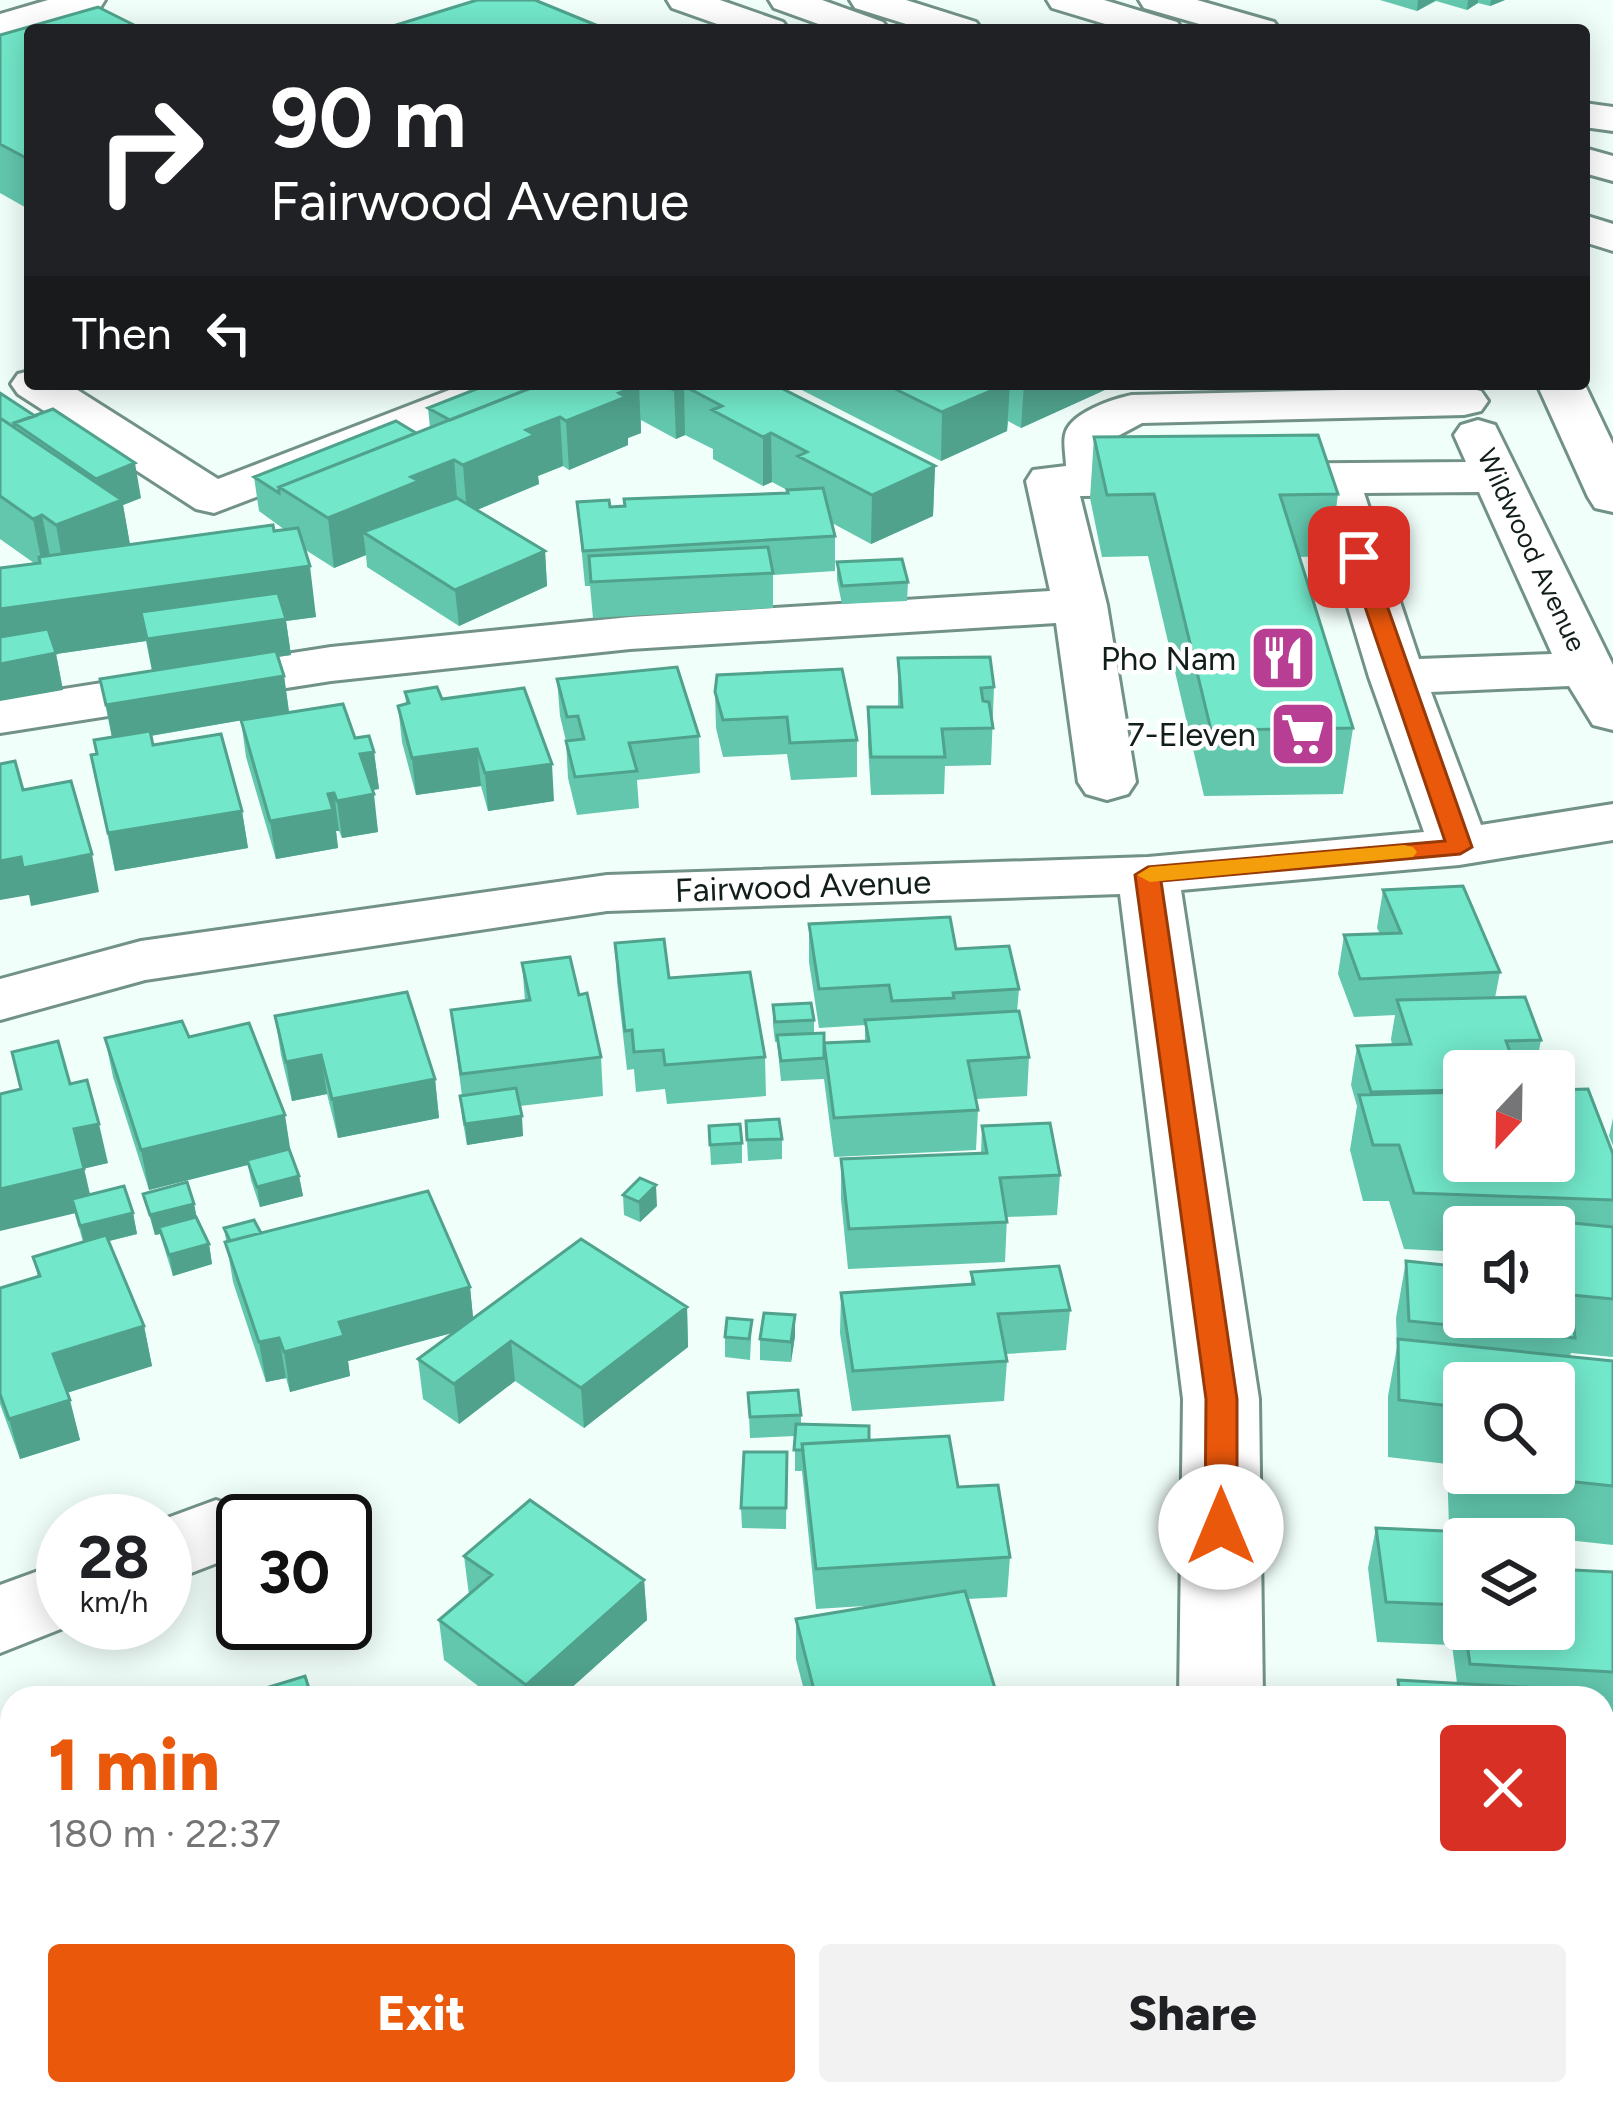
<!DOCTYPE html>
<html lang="en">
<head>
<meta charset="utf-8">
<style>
  :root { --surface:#fff; --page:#f2f2f2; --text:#202124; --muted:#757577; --accent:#ea580c }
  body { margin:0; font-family:Figtree,sans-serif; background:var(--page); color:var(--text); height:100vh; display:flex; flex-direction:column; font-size:45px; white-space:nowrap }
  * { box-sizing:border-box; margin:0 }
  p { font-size:39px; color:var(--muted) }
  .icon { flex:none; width:66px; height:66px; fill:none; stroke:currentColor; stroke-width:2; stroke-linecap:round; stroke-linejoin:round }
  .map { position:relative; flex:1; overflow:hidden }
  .side { position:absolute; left:0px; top:1686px; width:1614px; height:420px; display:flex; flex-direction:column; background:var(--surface); border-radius:36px 36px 0 0; box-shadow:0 6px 30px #0003 }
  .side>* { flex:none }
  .banner { position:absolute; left:24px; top:24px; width:1566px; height:366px; border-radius:12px; box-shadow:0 6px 30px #0003; background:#202124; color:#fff; overflow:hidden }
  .needle { width:78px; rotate:202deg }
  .buttons { position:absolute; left:1443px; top:1050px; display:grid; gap:24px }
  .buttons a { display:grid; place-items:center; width:132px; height:132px; border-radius:12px; background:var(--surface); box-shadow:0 6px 30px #0003; font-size:60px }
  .speed { position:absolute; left:36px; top:1494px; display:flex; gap:24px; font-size:60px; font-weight:700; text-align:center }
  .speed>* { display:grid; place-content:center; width:156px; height:156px; border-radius:50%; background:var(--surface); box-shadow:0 6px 30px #0003; line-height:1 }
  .speed small { font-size:30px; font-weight:400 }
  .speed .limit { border:6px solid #111; border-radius:18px; background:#fff; color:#111 }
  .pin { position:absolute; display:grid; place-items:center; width:102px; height:102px; color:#fff; margin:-51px; border-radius:24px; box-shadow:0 6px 18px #0006 }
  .me { position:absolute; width:132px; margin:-66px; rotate:0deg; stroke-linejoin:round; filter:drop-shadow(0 0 9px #0008) }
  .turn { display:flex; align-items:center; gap:42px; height:252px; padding:0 48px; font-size:54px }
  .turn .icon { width:156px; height:156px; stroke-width:2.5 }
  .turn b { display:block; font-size:84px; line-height:102px }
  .then { display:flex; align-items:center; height:114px; padding:0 48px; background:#0003; gap:24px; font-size:45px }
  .round { display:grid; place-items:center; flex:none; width:126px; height:126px; border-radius:12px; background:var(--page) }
  .headline { display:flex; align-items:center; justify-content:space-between; height:204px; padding:0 48px }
  h1 { font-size:72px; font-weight:800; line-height:90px; color:var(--accent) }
  .cta { display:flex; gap:24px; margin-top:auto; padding:24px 48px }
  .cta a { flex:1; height:138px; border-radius:12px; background:var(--accent); color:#fff; font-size:48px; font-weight:800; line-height:138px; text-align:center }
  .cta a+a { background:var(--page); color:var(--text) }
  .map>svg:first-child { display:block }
</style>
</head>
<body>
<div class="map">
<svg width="1613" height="2106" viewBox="0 0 1613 2106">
  <rect width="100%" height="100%" fill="#f1fffa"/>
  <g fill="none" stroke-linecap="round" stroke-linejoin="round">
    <g stroke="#729288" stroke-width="6">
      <path id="minor" d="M48,0H105L100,8L0,37V14Z
        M667,0H720L783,22L789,30H734L672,8Z
        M30,371V384H68L218,479L465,384H532L525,394L214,513L196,509L18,394L11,384L18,374Z
        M1464,387L1481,391L1488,401L1481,411L1464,415L1142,423L1114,438L1116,465L1466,462L1454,435L1461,425L1478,420L1495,425L1613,665V730L1593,725L1569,686L1431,692L1481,825L1613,804V840L1459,865L1181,890L1259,1399L1263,1698H1179L1183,1399L1120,894L607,911L145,980L0,1020V979L141,941L607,875L1148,857L1424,832L1369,677L1314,494L1080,496L1107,605L1136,782L1128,794L1107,800L1086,794L1078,782L1056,623L630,649L331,681L0,733V699L331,647L630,617L1050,591L1026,481L1033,470L1066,466C1066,457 1063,444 1065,435C1069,413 1113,399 1132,395ZM1479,492L1552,654L1419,659L1364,493Z
        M216,1500L244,1509L250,1521H243V1553L165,1583V1521H159Z
        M63,1562V1623H76L0,1653V1585Z
        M1231,2094H1325L1329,2106H1233Z"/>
    </g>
    <g stroke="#729288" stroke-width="6">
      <path id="highway" d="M769,0H822L883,22L889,30H835L774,8Z
        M850,0H906L976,22L982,30H925L855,8Z
        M1047,0H1104L1177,22L1183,30H1125L1052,8Z
        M1139,0H1197L1274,22L1280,30H1220L1144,8Z
        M1584,103L1613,107V131L1584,127Z
        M1584,148L1613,156V181L1584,173Z
        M1584,215L1613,224V251L1584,242Z
        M1584,383L1613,444V512L1595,508L1588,497L1537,384Z"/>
    </g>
    <use href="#minor" fill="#fff" fill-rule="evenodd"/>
    <use href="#highway" fill="#fff" fill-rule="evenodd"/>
  </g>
  <path fill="#62c7ad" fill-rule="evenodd" d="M1380,0H1505L1490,6L1478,3L1467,10L1436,1L1417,11Z
    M30,30V210L0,193V35Z
    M489,384H773L935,466L933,516L871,544L832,523L835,536V571L773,575V608L593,618L590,586H585L577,502L610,507L787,493V490L772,482L763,486L713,459V449L685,435L676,439L641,420V433L628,438V445L569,470L563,466L538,476L539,484L477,510L545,551L547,586L459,626L367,567L366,555L334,568L304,549L316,617L286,621L291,655L278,657L284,676L289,712L151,736L153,745L242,811L248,848L115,871L91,755L97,754L112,738L100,679L152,671L146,641L56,654L63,690L34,563L0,539V393L141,498L123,505L130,545L285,530L259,511L254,477L416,433L430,428L428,408Z
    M790,384H1118L1021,428L1008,421L1007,431L941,461Z
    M1094,437L1338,494L1330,556L1299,557L1353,728L1343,794L1204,796L1148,556L1102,557L1090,498Z
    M837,562L908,582L907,601L842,604L837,580Z
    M898,658L994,687L991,765L945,766L944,794L871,795L868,744V707H898Z
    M557,679L699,736L700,773L637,780L639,808L577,815L568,778L566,741L560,716Z
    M405,692L442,699L554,801L488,811L481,786L416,795L402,742L398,706L406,704Z
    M715,692L857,740V777L791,780L787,754L723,757L716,728Z
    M241,720L355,738L374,752L379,789L372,790L378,832L342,838L339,831H336L338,848L276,859L246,757Z
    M1383,890L1500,972L1495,998L1541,1040L1535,1071H1464V1161L1613,1154V1357L1571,1353L1570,1356L1613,1361V1545L1449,1527L1447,1464L1388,1457V1396L1397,1347L1396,1318L1406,1261L1461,1267L1464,1252L1404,1249L1389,1201H1363L1350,1150L1357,1106L1351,1085L1357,1046L1392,1045L1391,1039L1395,1015L1354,1017L1338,974L1344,935L1380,934L1377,928ZM1464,1227H1554L1464,1317ZM1464,1383L1554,1473H1464Z
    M809,924L956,949L1019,989L1017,1012L1029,1057L1027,1096L976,1099L978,1110L976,1150L834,1157L824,1079L781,1081L777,1042H775L773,1025V1005L814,1020V1033L825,1043L865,1041V1025L819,1028L809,962Z
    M615,943L669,978L765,1057L766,1096L667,1104L665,1089L636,1092L634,1069L627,1070L617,981Z
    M522,963L579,995L601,1057L603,1096L520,1106L523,1136L467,1145L462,1117L460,1096H462L451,1010L525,1001Z
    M275,1016L435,1079L439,1118L338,1138L327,1094L292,1101L281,1055Z
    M189,1037L291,1154L299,1176L303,1196L260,1207L251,1180L248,1165L149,1190L113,1077L105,1038Z
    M70,1084L108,1163L84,1168L90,1194L133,1213L137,1234L109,1241L144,1326L152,1366L67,1393L80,1440L20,1459L0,1404V1288L38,1277L33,1257L83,1242L75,1213Z
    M1613,1118V1146L1609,1136Z
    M746,1121L782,1139V1159L748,1161Z
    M709,1126L742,1143V1163L711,1165Z
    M982,1126L1060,1175L1057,1215L1007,1217L1005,1262L848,1269L841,1199V1159L981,1154Z
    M143,1194L194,1204L197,1219L209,1244L212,1264L173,1276L160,1234L155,1235Z
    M623,1195L657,1206L640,1222L624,1215Z
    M224,1228L261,1233L470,1287L473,1318L687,1307L688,1347L584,1428L515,1381L459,1424L423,1399L418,1359L452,1333L348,1361L350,1376L290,1392L286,1378L266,1382L233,1282Z
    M971,1272L1070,1310L1066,1350L1006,1354L1007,1361L1004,1401L852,1411L840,1333L841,1293L971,1284Z
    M752,1320L750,1360L725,1357V1337Z
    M795,1336L791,1362L760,1360V1339Z
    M748,1393L801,1415V1424L869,1440L958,1487L1010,1557L1007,1597L967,1599L998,1698H806L796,1659V1619L880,1605L816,1609L802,1471H795V1436L750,1438Z
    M787,1452L786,1529L742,1528L741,1508Z
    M1376,1528L1467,1532L1464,1629L1613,1572V1712H1602V1698H1395L1398,1680L1457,1683L1452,1645L1377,1642L1368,1568Z
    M464,1556L644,1580L647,1620L560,1698H494L444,1660L439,1620L469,1595Z
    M1602,1745L1613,1746V1902H1602Z
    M1613,1912V2106H1493L1489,2094H1602Z
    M367,2094H577L582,2106H371Z
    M643,2094H782L758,2099L760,2106H646Z
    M900,2094H971L902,2105Z"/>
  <path fill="#50a28d" d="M1418,0H1436L1417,11Z
    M1468,0H1478V3L1467,10Z
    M1491,0H1505L1490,6Z
    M1007,384H1010L1007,431L941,461L942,412Z
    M1024,384H1118L1021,428Z
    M639,385L641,433L628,438V445L569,470L566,421L619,393Z
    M684,386L685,435L676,439L674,390Z
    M560,417L563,466L538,476L539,484L467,514L463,465L526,430Z
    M771,433L772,482L763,486V437Z
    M454,460L458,509L363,532L366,555L334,568L328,518L411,477Z
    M135,463L141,498L123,505L131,550L65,576L56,525L101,508L96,479Z
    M935,466L933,516L871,544L872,495Z
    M42,515L52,566L43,569L33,519Z
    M545,551L547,586L459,626L455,590Z
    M310,566L316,617L286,621L291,655L153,675L141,612L146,641L56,654L63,690L0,701V609Z
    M284,676L289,712L113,742L106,705Z
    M477,749L481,786L416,795L412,758Z
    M374,752L379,789L365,791L360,754Z
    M552,764L554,801L488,811L485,773Z
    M334,793L339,831H336L338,848L276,859L270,821L328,794Z
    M374,794L378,832L342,838L337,801Z
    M242,811L248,848L115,871L108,833Z
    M92,854L99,892L31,906L29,895L0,900V861L21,857Z
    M321,1055L327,1094L292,1101L286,1062Z
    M435,1079L439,1118L338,1138L332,1099Z
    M285,1115L291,1154L149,1190L141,1150Z
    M522,1116L523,1136L467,1145L465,1124Z
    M99,1124L108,1163L83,1169L74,1129Z
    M84,1169L93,1209L0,1231V1189Z
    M299,1176L303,1196L260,1207L257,1187Z
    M656,1185L657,1206L640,1222L639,1202Z
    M194,1204L198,1224L159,1227L160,1234L155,1235L150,1215Z
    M133,1213L137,1234L85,1247L80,1226Z
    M209,1244L212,1264L173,1276L169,1255Z
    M470,1287L474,1327L348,1361L350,1376L290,1392L284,1352L339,1322Z
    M687,1307L688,1347L584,1428L581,1388Z
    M795,1315V1336L791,1362V1342Z
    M144,1326L152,1366L63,1394L53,1354Z
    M279,1338L286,1378L266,1382L259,1342Z
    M511,1341L515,1381L459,1424L454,1384Z
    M70,1400L80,1440L20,1459L9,1419Z
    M644,1580L647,1620L560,1698H527L526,1685Z
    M750,2094H782L750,2101Z"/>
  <path fill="#72e7c9" stroke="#50a28d" stroke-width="3" d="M477,0H535L608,30H380Z
    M98,7L144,30H30V160L0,144V35Z
    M489,384H541L450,420L428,408Z
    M541,384L639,385L619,393L626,397L566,421L560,417L526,430L535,435L463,465L454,460L411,477L419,481L328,518L279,487Z
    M662,384H773L935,466L872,495L798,456L807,452L771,433L763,437L712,410L722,406L684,386L674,390Z
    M885,384H1007L942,412Z
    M0,393L35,416L14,423L15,428L0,418Z
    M53,409L135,463L96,479L14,423Z
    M0,418L122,500L56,525L42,515L33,519L0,496Z
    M396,421L416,433L279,487V493L254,477Z
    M1318,435L1338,494L1280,495L1353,728L1211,730L1154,494L1107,495L1094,437Z
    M823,488L835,536L583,551L577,502L609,500L610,507L625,506L624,499L788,493L787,490Z
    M457,498L545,551L455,590L363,532Z
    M273,525L274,531L298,528L310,566L0,609V568L40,563L39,557Z
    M768,547L773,573L591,582L589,556Z
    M902,559L908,582L842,586L837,562Z
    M278,593L286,619L147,639L141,612Z
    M48,629L56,653L0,664V637Z
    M276,651L284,676L106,705L100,679Z
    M990,657L994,687L981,688L983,701L989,702L993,728L942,729L945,757H871L868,707H902L898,658Z
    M677,667L699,736L629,743L637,771L575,777L566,741L584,739L578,716L567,717L557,679Z
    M842,669L857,740L790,743L787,717L723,720L715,692L717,675Z
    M437,687L442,699L524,688L552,764L485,773L477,749L412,758L398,706L409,703L405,692Z
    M343,704L355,738L369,736L374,752L360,754L374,794L337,801L334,793L328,794L333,810L270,821L241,720Z
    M150,731L153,745L221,734L242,811L108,833L91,755L97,754L94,740Z
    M15,761L23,790L71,781L92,854L23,868L21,857L0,861V764Z
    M1463,886L1500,972L1360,979L1344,935L1401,933L1383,890Z
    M950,917L956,949L1009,946L1019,989L953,993L954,998L892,1001L889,985L819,989L809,924Z
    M664,939L669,978L750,972L765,1057L665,1065L663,1050L634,1052L632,1030L625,1031L615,943Z
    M570,957L579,995L587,993L601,1057L461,1074L451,1010L530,1000L522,963Z
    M407,992L435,1079L332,1099L321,1055L286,1062L275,1016Z
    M1525,997L1541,1040L1506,1041L1517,1071H1464V1090L1371,1092L1357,1046L1411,1044L1397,1000Z
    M811,1003L814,1020L775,1022L773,1005Z
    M1019,1011L1029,1057L968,1061L978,1110L834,1118L824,1043L869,1041L865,1020Z
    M182,1021L189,1037L249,1023L285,1115L141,1150L105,1038Z
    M824,1033V1058L781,1061L777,1035Z
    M58,1041L70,1084L87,1080L99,1124L74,1129L84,1169L0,1189V1094L21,1089L12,1052Z
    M516,1088L522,1116L465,1124L460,1096Z
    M1588,1089L1613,1154V1200L1414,1193L1399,1145H1373L1359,1095L1464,1092V1161H1554V1090Z
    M779,1119L782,1139L747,1140L746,1121Z
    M1050,1123L1060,1175L1000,1178L1007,1222L849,1229L841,1159L987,1153L982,1126Z
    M740,1124L742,1143L710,1145L709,1126Z
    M289,1149L299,1176L257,1187L247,1160Z
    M640,1178L656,1185L639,1202L623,1195Z
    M187,1182L194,1204L150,1215L143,1194Z
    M124,1186L133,1213L80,1226L72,1199Z
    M428,1191L470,1287L339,1322L344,1336L284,1352L279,1338L259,1342L225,1242Z
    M1472,1213L1613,1227V1299L1571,1295L1575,1338L1409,1321L1406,1261L1464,1267V1317H1554V1227H1473Z
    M196,1217L209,1244L169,1255L159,1227Z
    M254,1220L261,1233L230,1241L224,1228Z
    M106,1235L144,1326L53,1354L70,1400L9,1419L0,1394V1288L40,1276L33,1257Z
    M581,1239L687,1307L581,1388L511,1341L454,1384L418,1359Z
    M1059,1266L1070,1310L998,1314L1007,1361L853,1371L841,1293L974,1284L971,1272Z
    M764,1313L795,1315L791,1342L760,1339Z
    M727,1318L752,1320L749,1339L725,1337Z
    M1398,1339L1613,1361V1486L1490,1473H1554V1383H1464V1470H1461L1459,1407L1399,1400Z
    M798,1390L801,1415L750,1417L748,1393Z
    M796,1424L869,1426V1440L802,1444L803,1450H794Z
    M949,1436L958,1487L998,1485L1010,1557L816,1569L802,1444Z
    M744,1452H787L786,1508H741Z
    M530,1500L644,1580L526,1685L439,1620L492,1575L464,1556Z
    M1376,1528L1467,1532L1468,1539H1464V1626L1461,1605L1386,1602Z
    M1554,1569L1613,1572V1672L1470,1664L1465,1629H1554Z
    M965,1591L998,1698H816L796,1619Z
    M305,1676L312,1698H233Z
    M1398,1680L1575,1690L1576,1698H1400Z
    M0,1736L12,1768V1958L10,1959L0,1932Z
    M1602,1745L1613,1746V1862L1602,1861Z
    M1613,1912V2096L1516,2105L1512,2094H1602V1913Z
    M35,2094H43L48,2106H8Z
    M130,2094H321L324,2106H112L111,2101Z
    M372,2094H577L582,2106H376Z
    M648,2094H757L759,2103L746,2106H650Z"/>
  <path fill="#ea580c" stroke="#983908" stroke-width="3" d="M1359,551L1370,557L1472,847L1460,854L1161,881L1237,1399V1527L1233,1536L1221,1540L1209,1536L1205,1527L1206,1399L1135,875L1148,867L1445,841L1348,557Z"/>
  <path fill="#f59e0b" d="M1404,845L1413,847L1417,852L1413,857L1150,882L1137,875L1150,867Z"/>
  <defs>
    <g id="restaurant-square" transform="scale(3.45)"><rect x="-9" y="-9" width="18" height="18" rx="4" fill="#b73e92" stroke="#fff"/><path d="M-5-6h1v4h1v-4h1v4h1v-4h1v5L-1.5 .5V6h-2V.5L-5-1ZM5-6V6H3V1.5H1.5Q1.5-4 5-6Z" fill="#fff"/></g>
    <g id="supermarket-square" transform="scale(3.45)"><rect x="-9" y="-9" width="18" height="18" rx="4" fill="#b73e92" stroke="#fff"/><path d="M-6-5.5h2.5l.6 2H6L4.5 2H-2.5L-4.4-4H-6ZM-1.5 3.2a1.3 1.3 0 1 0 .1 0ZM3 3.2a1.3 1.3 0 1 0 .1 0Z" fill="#fff"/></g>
  </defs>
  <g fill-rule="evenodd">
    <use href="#restaurant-square" x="1283" y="658"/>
    <use href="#supermarket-square" x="1303" y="734"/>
  </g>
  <g text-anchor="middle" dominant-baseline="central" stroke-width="9" stroke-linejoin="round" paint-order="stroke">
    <g font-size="27" fill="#111e1a" stroke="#fff">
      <text transform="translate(1532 550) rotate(65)">Wildwood Avenue</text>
    </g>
    <g font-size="33" fill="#111e1a" stroke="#fff" text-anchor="end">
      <text x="1236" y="658">Pho Nam</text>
      <text x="1256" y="734">7-Eleven</text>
    </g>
    <g font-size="33" fill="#111e1a" stroke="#fff">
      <text transform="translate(803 886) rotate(-2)">Fairwood Avenue</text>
    </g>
  </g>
</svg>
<div class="buttons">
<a><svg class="needle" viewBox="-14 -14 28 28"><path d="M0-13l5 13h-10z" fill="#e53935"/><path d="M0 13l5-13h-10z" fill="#757577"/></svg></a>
<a><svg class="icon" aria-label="sound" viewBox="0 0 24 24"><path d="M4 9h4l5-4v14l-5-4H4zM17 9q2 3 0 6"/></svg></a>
<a><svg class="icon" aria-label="search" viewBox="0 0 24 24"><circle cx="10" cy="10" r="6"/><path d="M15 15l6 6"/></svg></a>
<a><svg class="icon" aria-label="layers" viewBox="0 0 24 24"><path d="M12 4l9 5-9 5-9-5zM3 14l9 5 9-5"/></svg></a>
</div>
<div class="speed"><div>28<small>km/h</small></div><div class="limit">30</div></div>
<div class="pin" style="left:1359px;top:557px;background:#d93025"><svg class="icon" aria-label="arrive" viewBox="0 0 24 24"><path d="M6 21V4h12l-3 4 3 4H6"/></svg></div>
<svg class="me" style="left:1221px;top:1527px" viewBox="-20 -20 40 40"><circle r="19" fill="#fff"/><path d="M0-13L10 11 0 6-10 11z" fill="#ea580c"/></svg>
<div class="banner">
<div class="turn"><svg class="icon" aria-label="right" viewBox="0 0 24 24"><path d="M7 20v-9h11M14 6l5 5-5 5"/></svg><div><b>90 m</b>Fairwood Avenue</div></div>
<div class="then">Then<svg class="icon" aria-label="left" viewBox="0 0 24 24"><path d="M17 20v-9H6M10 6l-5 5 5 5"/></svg></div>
</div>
<section class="side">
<div class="headline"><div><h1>1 min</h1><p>180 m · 22:37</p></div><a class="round" style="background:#d93025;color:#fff"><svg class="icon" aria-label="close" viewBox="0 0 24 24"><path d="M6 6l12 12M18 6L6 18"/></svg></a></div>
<div class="cta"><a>Exit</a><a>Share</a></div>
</section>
</div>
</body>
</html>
